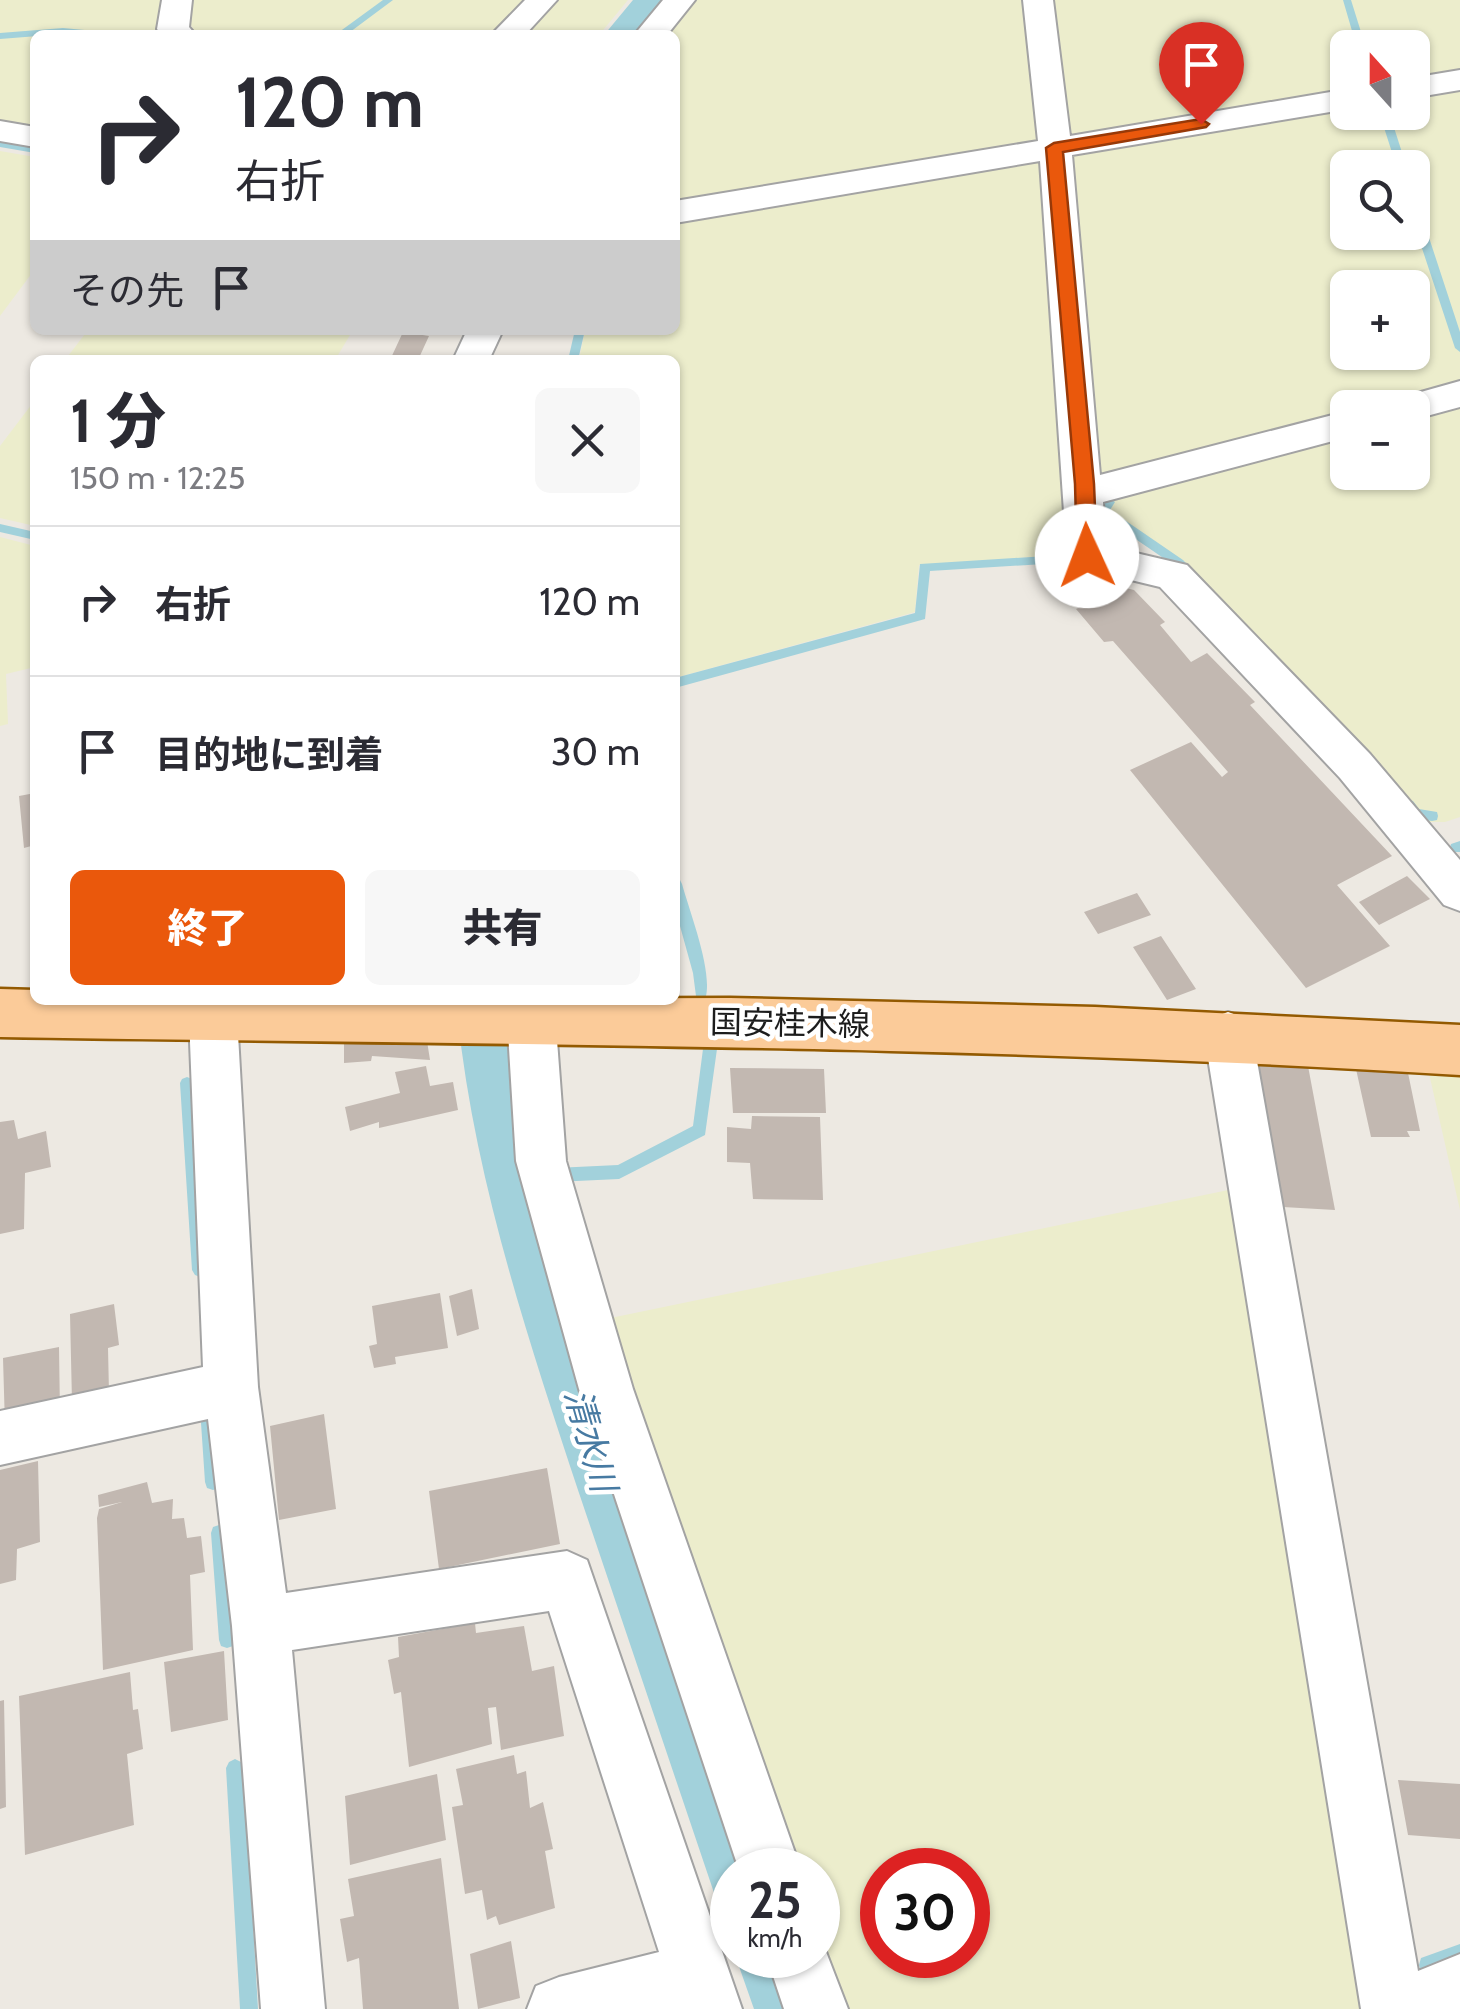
<!DOCTYPE html>
<html lang="ja">
<head>
<meta charset="utf-8">
<style>
  :root { --surface:#fff; --page:#f7f7f7; --text:#2b2b33; --muted:#7c7c81; --line:#e1e1e2; --accent:#ea580c }
  body { margin:0; font-family:Cabin,"Noto Sans JP",sans-serif; background:var(--page); color:var(--text); height:100vh; display:flex; flex-direction:column; font-size:38px; white-space:nowrap }
  * { box-sizing:border-box; margin:0 }
  p { font-size:32px; color:var(--muted) }
  .icon { flex:none; width:55px; height:55px; fill:none; stroke:currentColor; stroke-width:2; stroke-linecap:round; stroke-linejoin:round }
  .map { position:relative; flex:1; overflow:hidden }
  .side { position:absolute; left:30px; top:355px; width:650px; height:650px; display:flex; flex-direction:column; background:var(--surface); border-radius:15px; box-shadow:0 2px 8px #0004 }
  .side>* { flex:none }
  .top-card { position:absolute; left:30px; top:30px; width:650px; height:305px; border-radius:15px; box-shadow:0 2px 8px #0004; background:#fff; color:var(--text); overflow:hidden }
  .needle { width:65px; rotate:339deg }
  .fabs { position:absolute; left:1330px; top:30px; display:grid; gap:20px }
  .fabs a { display:grid; place-items:center; width:100px; height:100px; border-radius:15px; background:var(--surface); box-shadow:0 2px 8px #0004; font-size:50px }
  .speed { position:absolute; left:710px; top:1848px; display:flex; gap:20px; font-size:50px; font-weight:700; text-align:center }
  .speed>* { display:grid; place-content:center; width:130px; height:130px; border-radius:50%; background:var(--surface); box-shadow:0 2px 8px #0004; line-height:1 }
  .speed small { font-size:25px; font-weight:400 }
  .speed .limit { border:15px solid #d22; background:#fff; color:#111 }
  .pin { position:absolute; display:grid; place-items:center; width:85px; height:85px; color:#fff; margin:-102px -42px; border-radius:50% 50% 50% 0; rotate:-45deg; box-shadow:0 0 10px #0007 }
  .pin .icon { rotate:45deg }
  .me { position:absolute; width:110px; margin:-55px; rotate:358deg; stroke-linejoin:round; filter:drop-shadow(0 0 8px #0008) }
  .turn { display:flex; align-items:center; gap:35px; height:210px; padding:0 40px; font-size:45px }
  .turn .icon { width:130px; height:130px; stroke-width:2.5 }
  .turn b { display:block; font-size:70px; line-height:85px }
  .then { display:flex; align-items:center; height:95px; padding:0 40px; background:#0003; gap:20px; font-size:38px }
  .round { display:grid; place-items:center; flex:none; width:105px; height:105px; border-radius:15px; background:var(--page) }
  .head { display:flex; align-items:center; justify-content:space-between; height:170px; padding:0 40px }
  h1 { font-size:60px; font-weight:800; line-height:75px }
  .cta { display:flex; gap:20px; margin-top:auto; padding:20px 40px }
  .cta a { flex:1; height:115px; border-radius:15px; background:var(--accent); color:#fff; font-size:40px; font-weight:800; line-height:115px; text-align:center }
  .cta a+a { background:var(--page); color:var(--text) }
  ul { padding:0; list-style:none }
  li { display:flex; align-items:center; gap:30px; height:150px; padding:0 40px; border-top:2px solid var(--line) }
  li div { flex:1 }
  li b { display:block; font-size:38px }
  li em { font-style:normal }
  .map>svg:first-child { display:block }
</style>
</head>
<body>
<div class="map">
<svg width="1460" height="2009" viewBox="0 0 1460 2009">
  <rect width="100%" height="100%" fill="#ede9e2"/>
  <path fill="#ecedcc" fill-rule="evenodd" d="M0,0H172L168,35H35V128L0,122Z
    M190,0H533L498,35H196L188,19Z
    M550,0H628L599,35H513Z
    M691,0H1031L1042,138L1034,146L675,206V35H660Z
    M1048,0H1460V75L1413,83L1412,48H1348L1347,94L1071,140L1060,133Z
    M1460,87V389L1390,407L1348,408L1347,419L1096,479L1071,152L1347,106L1348,112H1412L1413,95ZM1348,168H1412V232H1348ZM1348,288H1412V352H1348Z
    M0,151L35,157V269L0,316Z
    M1032,158L1044,163L1078,554L919,565L915,612L675,678V360H579L585,330H675V218Z
    M88,330H353L335,360H65Z
    M35,400V526L0,518V446Z
    M1460,405V817L1445,822H1418L1177,567L1098,511L1105,500L1347,436L1348,472H1412L1413,418Z
    M0,537L35,546V667L6,674L8,724L0,726Z
    M1428,1069L1460,1072V1210Z
    M1238,1188L1376,2009H831L818,1955V1870H784L596,1321ZM882,1870H968V1955H882Z"/>
  <path fill="#a2d1db" d="M633,0H669L639,35H604Z
    M456,1000H510L757,1870H732V1946C681,1795 630,1644 579,1493C526,1333 471,1168 456,1000Z
    M735,1955H786L804,2009H754Z"/>
  <g fill="none" stroke-linecap="round" stroke-linejoin="round">
    <path fill="#a2d1db" fill-rule="evenodd" d="M383,0H393L346,35H335Z
      M1343,0H1351L1366,48H1357Z
      M63,28L106,32L111,35L63,34L0,39V33Z
      M1379,112H1389L1407,168H1397Z
      M0,141L35,147V153L0,147Z
      M1412,198L1417,201L1460,332V352L1455,348L1412,218Z
      M575,330H585L578,360H568Z
      M1412,393L1416,394V400L1389,408H1369Z
      M1109,498L1115,502L1110,510L1183,560L1195,572V578H1187L1175,566L1099,514C1096,508 1104,500 1109,498Z
      M0,524L35,532V540L0,532Z
      M1077,554L1083,558L1077,562L930,571L925,619L675,688V678L915,613L920,564Z
      M1408,800L1413,801L1419,809L1437,812L1438,816L1437,820L1432,821L1410,818L1402,805Z
      M1460,841V852H1451L1450,848L1451,844Z
      M675,879L680,880L682,884C690,913 712,969 706,996L701,998L696,996L693,973L675,908Z
      M710,1043L715,1045L717,1049L705,1135L619,1179L555,1182L550,1180L548,1175L550,1170L555,1168L618,1165L693,1126L703,1049L705,1045Z
      M187,1077L192,1079L194,1083L208,1270L205,1275L200,1277L195,1275L192,1270L180,1083L182,1079Z
      M209,1415L215,1417L217,1423L221,1482L219,1488L213,1490L207,1488L205,1482L201,1423L203,1417Z
      M219,1525L225,1527L227,1533L235,1640L233,1646L227,1648L221,1646L219,1640L211,1533L213,1527Z
      M235,1759L241,1762L244,1768L258,2009H240L226,1768L229,1762Z
      M1460,1944V1962L1428,1974L1421,1972L1419,1965L1421,1958Z"/>
  </g>
  <path fill="#c2b8b1" d="M403,332L429,336L418,360H390Z
    M1126,588L1134,590L1165,622L1160,625L1191,662L1207,653L1255,702L1250,705L1392,856L1337,885L1390,946L1306,988L1130,770L1191,742L1222,777L1228,772L1113,641L1104,642L1076,609Z
    M35,793V845L24,848L19,796Z
    M1407,876L1430,899L1379,925L1359,902Z
    M1137,893L1151,915L1098,934L1084,912Z
    M1161,936L1196,989L1167,1000L1133,947Z
    M427,1041L430,1060L372,1056L371,1061L344,1063V1042Z
    M1255,1063L1308,1066L1335,1210L1283,1207Z
    M426,1066L430,1086L453,1082L458,1110L379,1128V1122L350,1131L345,1107L400,1093L395,1072Z
    M1391,1067L1393,1073H1408L1420,1131H1407L1410,1137H1371L1356,1069Z
    M730,1068L824,1069L826,1113H733Z
    M752,1116L820,1117L823,1200L753,1199L750,1163L727,1162V1127L751,1129Z
    M14,1120L18,1139L46,1131L51,1167L25,1173L24,1229L0,1234V1122Z
    M472,1289L479,1329L457,1336L449,1296Z
    M440,1293L448,1348L395,1357L396,1364L374,1368L369,1346L377,1344L372,1306Z
    M114,1304L119,1345L108,1348L109,1393L72,1402L70,1314Z
    M59,1347L60,1414L5,1426L3,1358Z
    M324,1414L336,1509L279,1520L270,1426Z
    M38,1461L40,1542L17,1549L16,1580L0,1584V1470Z
    M547,1468L560,1544L439,1569L429,1491Z
    M147,1482L152,1503L173,1499L172,1519L184,1518L187,1538L201,1536L205,1572L190,1575L193,1650L103,1670L97,1518L99,1509L122,1502L99,1507L98,1495Z
    M475,1623L476,1633L524,1626L532,1671L554,1666L564,1736L501,1750L496,1707L488,1708L492,1744L409,1767L401,1692L394,1694L388,1660L399,1657L398,1637Z
    M224,1651L228,1720L171,1732L164,1662Z
    M130,1672L133,1710L138,1709L143,1749L127,1754L134,1825L25,1855L19,1696Z
    M4,1700L6,1807L0,1809V1701Z
    M514,1755L517,1774L526,1771L530,1808L543,1802L553,1849L545,1851L555,1908L499,1925L496,1916L487,1920L482,1890L465,1894L452,1807L463,1805L456,1769Z
    M437,1774L446,1840L350,1865L345,1796Z
    M1398,1780L1460,1784V1839L1408,1835Z
    M441,1858L459,2009H363L359,1958L347,1962L340,1919L354,1916L348,1879Z
    M511,1941L520,1998L478,2009L470,1954Z"/>
  <g fill="none" stroke-linecap="round" stroke-linejoin="round">
    <g stroke="#a3a3a3" stroke-width="4">
      <path id="minor" d="M162,0H192L189,27L196,35H162L157,29Z
        M525,0H557L525,35H491Z
        M663,0H695L667,35H634Z
        M1023,0H1053L1070,136L1348,89V109L1072,155L1100,475L1348,411V437L1103,502L1106,546L1187,565L1370,754L1460,860V911L1444,905L1340,778L1160,587L1073,566L1067,556L1040,161L675,223V201L1038,141Z
        M1460,70V90L1412,98V78Z
        M0,121L35,127V147L0,141Z
        M467,330H503L489,360H453Z
        M1460,381V407L1412,420V408H1391L1396,399Z
        M203,1000L230,1002L237,1017L258,1387L286,1593L567,1551L587,1560L742,2009H527L536,1986L559,1977L659,1952L549,1611L292,1650L325,2009H261L232,1626L208,1419L0,1465V1411L203,1367L189,1017L196,1002Z
        M506,1000H554L566,1161L633,1389L801,1870H739L579,1389L516,1161Z
        M1228,1012L1245,1018L1252,1033L1418,1971L1460,1954V2009H1361L1204,1033L1211,1018Z
        M818,1931L848,2009H784L766,1955H818Z"/>
    </g>
    <g stroke="#935a01" stroke-width="5">
      <path id="major" d="M0,989L35,990V1000L730,998L1095,1007L1460,1025V1075C974,1044 487,1045 0,1037Z"/>
    </g>
    <use href="#minor" fill="#fff" fill-rule="evenodd"/>
    <use href="#major" fill="#fbcb99" fill-rule="evenodd"/>
  </g>
  <path fill="#ea580c" stroke="#983908" stroke-width="2.5" d="M1201,119L1209,124L1206,127L1063,152L1094,484L1097,556L1087,563L1077,556L1075,484L1046,148L1054,143Z"/>
  <g text-anchor="middle" dominant-baseline="central" stroke-width="9" stroke-linejoin="round" paint-order="stroke">
    <g font-size="32" fill="#1c1c1c" stroke="#fff">
      <text transform="translate(790 1023) rotate(1)">国安桂木線</text>
    </g>
    <g font-size="35" font-style="italic" fill="#477aa2" stroke="#fff">
      <text transform="translate(591 1440) rotate(74)">清水川</text>
    </g>
  </g>
</svg>
<div class="fabs">
<a><svg class="needle" viewBox="-14 -14 28 28"><path d="M0-13l5 13h-10z" fill="#e53935"/><path d="M0 13l5-13h-10z" fill="#7c7c81"/></svg></a>
<a><svg class="icon" aria-label="search" viewBox="0 0 24 24"><circle cx="10" cy="10" r="6"/><path d="M15 15l6 6"/></svg></a>
<a>+</a>
<a>−</a>
</div>
<div class="speed"><div>25<small>km/h</small></div><div class="limit">30</div></div>
<div class="pin" style="left:1201px;top:124px;background:#d93025"><svg class="icon" aria-label="arrive" viewBox="0 0 24 24"><path d="M6 21V4h12l-3 4 3 4H6"/></svg></div>
<svg class="me" style="left:1087px;top:556px" viewBox="-20 -20 40 40"><circle r="19" fill="#fff"/><path d="M0-13L10 11 0 6-10 11z" fill="#ea580c"/></svg>
<div class="top-card">
<div class="turn"><svg class="icon" aria-label="right" viewBox="0 0 24 24"><path d="M7 20v-9h11M14 6l5 5-5 5"/></svg><div><b>120 m</b>右折</div></div>
<div class="then">その先<svg class="icon" aria-label="arrive" viewBox="0 0 24 24"><path d="M6 21V4h12l-3 4 3 4H6"/></svg></div>
</div>
<section class="side">
<div class="head"><div><h1>1 分</h1><p>150 m · 12:25</p></div><a class="round"><svg class="icon" aria-label="close" viewBox="0 0 24 24"><path d="M6 6l12 12M18 6L6 18"/></svg></a></div>
<ul>
<li><svg class="icon" aria-label="right" viewBox="0 0 24 24"><path d="M7 20v-9h11M14 6l5 5-5 5"/></svg><div><b>右折</b></div><em>120 m</em></li>
<li><svg class="icon" aria-label="arrive" viewBox="0 0 24 24"><path d="M6 21V4h12l-3 4 3 4H6"/></svg><div><b>目的地に到着</b></div><em>30 m</em></li>
</ul>
<div class="cta"><a>終了</a><a>共有</a></div>
</section>
</div>
</body>
</html>
